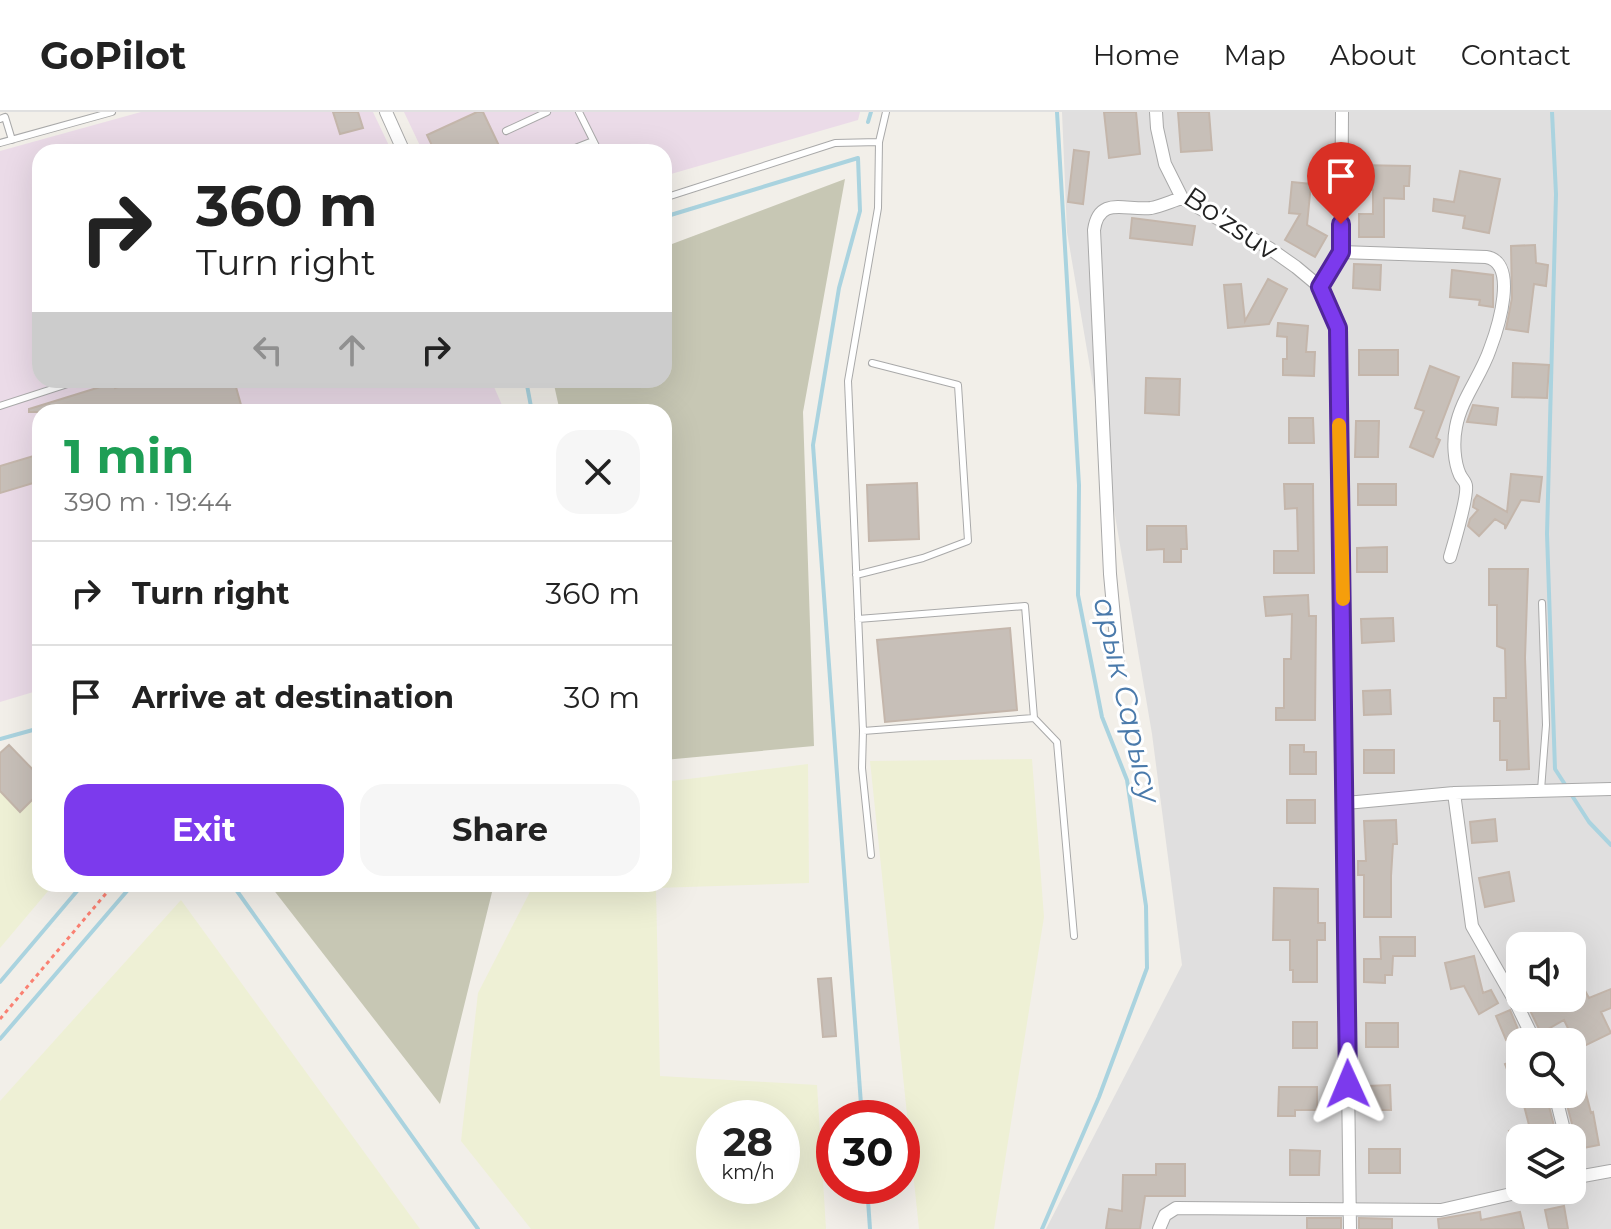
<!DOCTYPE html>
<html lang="en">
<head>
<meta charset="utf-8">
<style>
  :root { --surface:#fff; --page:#f6f6f6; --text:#222; --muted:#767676; --line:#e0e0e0; --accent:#7c3aed }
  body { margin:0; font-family:Montserrat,sans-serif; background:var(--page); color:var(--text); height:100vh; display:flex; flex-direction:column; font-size:30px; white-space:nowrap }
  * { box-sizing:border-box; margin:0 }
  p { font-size:26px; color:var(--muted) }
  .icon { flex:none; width:44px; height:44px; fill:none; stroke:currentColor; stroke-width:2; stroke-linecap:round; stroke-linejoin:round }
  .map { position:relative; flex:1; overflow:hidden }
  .side { position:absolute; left:32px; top:292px; width:640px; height:488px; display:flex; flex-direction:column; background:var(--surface); border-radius:24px; box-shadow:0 8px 32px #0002 }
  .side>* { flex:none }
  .top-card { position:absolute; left:32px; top:32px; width:640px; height:244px; border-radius:24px; box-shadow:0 8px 32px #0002; background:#fff; color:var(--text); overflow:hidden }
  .controls { position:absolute; left:1506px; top:820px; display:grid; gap:16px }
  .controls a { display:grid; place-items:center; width:80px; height:80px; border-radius:16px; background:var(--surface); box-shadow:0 8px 32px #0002; font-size:40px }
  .speed { position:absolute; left:696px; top:988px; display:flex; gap:16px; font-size:40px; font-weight:700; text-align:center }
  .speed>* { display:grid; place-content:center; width:104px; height:104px; border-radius:50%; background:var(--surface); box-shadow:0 8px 32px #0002; line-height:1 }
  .speed small { font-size:20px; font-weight:400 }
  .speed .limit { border:12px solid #d22; background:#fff; color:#111 }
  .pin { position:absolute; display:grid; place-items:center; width:68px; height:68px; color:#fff; margin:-82px -34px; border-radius:50% 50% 50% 0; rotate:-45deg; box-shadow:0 0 8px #0007 }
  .pin .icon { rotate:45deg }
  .me { position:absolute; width:88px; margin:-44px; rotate:359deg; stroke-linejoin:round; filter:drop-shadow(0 0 6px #0008) }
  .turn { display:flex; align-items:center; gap:28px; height:168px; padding:0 32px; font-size:36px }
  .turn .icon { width:104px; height:104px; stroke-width:2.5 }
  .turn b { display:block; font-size:56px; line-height:68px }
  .lanes { display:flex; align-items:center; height:76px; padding:0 32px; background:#0003; justify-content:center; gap:40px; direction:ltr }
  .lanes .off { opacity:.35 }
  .round { display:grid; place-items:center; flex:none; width:84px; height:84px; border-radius:24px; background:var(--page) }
  .headline { display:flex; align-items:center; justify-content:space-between; height:136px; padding:0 32px }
  h1 { font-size:48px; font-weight:700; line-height:60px; color:#1e9e55 }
  .button { display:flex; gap:16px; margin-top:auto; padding:16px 32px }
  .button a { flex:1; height:92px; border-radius:24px; background:var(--accent); color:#fff; font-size:32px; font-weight:700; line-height:92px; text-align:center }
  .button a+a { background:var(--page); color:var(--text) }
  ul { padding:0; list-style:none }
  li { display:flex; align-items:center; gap:24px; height:104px; padding:0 32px; border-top:2px solid var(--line) }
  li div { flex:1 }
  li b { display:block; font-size:30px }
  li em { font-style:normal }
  header { display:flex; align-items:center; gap:48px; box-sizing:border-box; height:112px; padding:0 40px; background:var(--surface); border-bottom:2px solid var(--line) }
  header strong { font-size:38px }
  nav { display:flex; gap:44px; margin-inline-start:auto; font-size:28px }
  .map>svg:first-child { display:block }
</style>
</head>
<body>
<header>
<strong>GoPilot</strong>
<nav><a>Home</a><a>Map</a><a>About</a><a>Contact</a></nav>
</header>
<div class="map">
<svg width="1611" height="1117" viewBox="0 0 1611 1117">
  <rect width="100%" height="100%" fill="#f2efe9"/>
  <path fill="#e0dfdf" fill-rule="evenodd" d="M1062,0H1611V1117H1046L1182,853L1152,622L1067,120ZM1520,834H1572V886H1520ZM1520,930H1572V982H1520ZM1520,1026H1572V1078H1520Z"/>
  <path fill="#ebdbe8" d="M141,0H373L392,40H40V268H491L505,300H40V578L0,590V39Z
    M404,0H860L858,8L664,64V40H423Z"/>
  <path fill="#c7c7b4" d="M845,67L803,300L814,634L664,648V300H560L553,268H664V135Z
    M269,772H494L440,992Z"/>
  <path fill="#eef0d5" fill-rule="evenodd" d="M1032,647L1044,805L994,1117H919L870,649Z
    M40,652V772H54L0,836V664Z
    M808,652L809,771L656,776L660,964L817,973L826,1117H531L461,1029L478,881L534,772H664V670ZM714,1006H782V1074H714Z
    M181,788L420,1117H0V989Z"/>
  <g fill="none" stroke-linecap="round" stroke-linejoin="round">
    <path stroke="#aad3df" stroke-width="4" d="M1552,0L1556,82L1547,422L1555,657L1566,674
      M868,10L871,0
      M664,105L858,46L860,99L839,176L813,333L862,1006
      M526,268L532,300
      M0,627L40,616
      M1571,682L1589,710L1611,733
      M232,772L478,1117
      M0,870L83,772
      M0,927L133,772
      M867,1074L870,1117
      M1042,1117L1099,985L1147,856L1146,794L1127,668L1102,605L1078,483L1079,373L1057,0"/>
  </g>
  <path fill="#c7bfb8" stroke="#c4b6ab" stroke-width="2" d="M333,0H358L363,16L340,22Z
    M477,0H483L502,40H435L427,23Z
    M1104,0H1136L1140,42L1109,46Z
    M1178,0H1209L1212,38L1181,40Z
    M1074,38L1089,40L1083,92L1068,90Z
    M1356,53L1410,54L1409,74H1404V87L1384,86V125H1359V102H1373V78L1355,77Z
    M1460,59L1500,67L1489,121L1463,116L1465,104L1433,99L1434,87L1454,90Z
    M1292,70L1311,72L1307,113L1327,124L1315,145L1285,128L1300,102L1289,101Z
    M1132,106L1195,114L1192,133L1130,126Z
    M1535,133L1536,151L1548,153L1546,174L1534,172L1528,220L1506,217L1512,186L1511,134Z
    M1354,152L1381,153L1380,178L1353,176Z
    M1452,158L1493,163V195L1479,193L1480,188L1450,185Z
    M1268,167L1287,177L1269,212L1228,216L1224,173L1241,172L1245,209Z
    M1278,211L1308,214L1306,240H1315L1314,264L1283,263V247H1287V225L1277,224Z
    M1359,238H1398V263H1359Z
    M1513,251L1549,253L1547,286L1512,285Z
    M1430,254L1459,265L1436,326L1440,328L1433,345L1410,335L1424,299L1415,296Z
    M1146,266L1180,267L1179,303L1145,301Z
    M141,268H234L243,300H135L134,294L114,300H29V297L113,271L115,276Z
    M1473,293L1498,296L1496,313L1467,310Z
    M1289,306H1313L1314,331H1289Z
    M1356,309H1379L1378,345H1355Z
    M40,342V369L0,381V354Z
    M1511,362L1542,365L1539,390L1521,388L1505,417V413L1495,407L1479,424L1468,414L1470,407L1478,398L1473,395L1474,388L1477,383L1507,400Z
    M917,371L919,427L869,429L867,373Z
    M1284,372H1313L1314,461H1274V439H1298L1297,396L1285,397Z
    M1358,372H1396V393H1358Z
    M1147,414H1186L1187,437H1181V450H1164V437L1147,438Z
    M1387,435V460H1357V436Z
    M1489,457H1528L1525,546L1529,657L1507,658V648H1500V609H1494V586H1506L1505,537L1497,534V493H1489Z
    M1308,483L1309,504H1316L1315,608H1276V596H1284V547H1291L1292,502L1266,504L1264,485Z
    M1393,506L1394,529L1362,531L1361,507Z
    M1010,516L1017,598L885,610L877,528Z
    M1390,578L1391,602L1364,603L1363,579Z
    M9,633L40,665V680L20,700L0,679V641Z
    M1290,633H1304V640H1316V662H1290Z
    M1364,638H1394V661H1364Z
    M1287,688H1315V711H1287Z
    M1495,707L1497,729L1472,731L1470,710Z
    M1396,708L1397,732H1393L1391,764V805H1364V763H1358V749H1366L1364,709Z
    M1509,760L1514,789L1485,795L1479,766Z
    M1274,776L1318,777V811H1325V828H1317V870H1293V858H1290V828H1273Z
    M1380,825H1415V844H1393L1392,863H1385V871L1364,870V847H1381Z
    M1474,844L1483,881L1491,878L1498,891L1479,902L1464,874L1451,877L1445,851Z
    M1572,855L1589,886L1611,877V896L1601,900L1611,921L1578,937L1564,908L1541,921L1524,886H1572Z
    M831,866L836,924L823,925L818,867Z
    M1510,898L1520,922L1506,928L1496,904Z
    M1293,910H1317V936H1293Z
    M1366,911H1398V935H1366Z
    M1520,946V989H1519L1505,952Z
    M1582,966L1591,1001L1593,1000L1599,1033L1583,1036L1580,1022L1575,1023L1564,982H1572V969Z
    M1390,973L1391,998H1368L1367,974Z
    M1279,975H1317V998H1295V1004H1278Z
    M1521,982H1546L1557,1026H1520L1512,1031L1509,1019L1529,1013Z
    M1369,1037H1400V1061H1369Z
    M1290,1038L1320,1039L1319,1063H1290Z
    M1156,1052H1185V1084H1145L1140,1117H1106L1109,1097L1122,1099L1123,1063H1156Z
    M1564,1094L1568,1117H1549L1545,1098Z
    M1480,1100L1481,1108L1520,1100L1524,1117H1439L1438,1107Z
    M1307,1106H1341V1117H1307Z
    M1359,1106L1392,1107V1117H1359Z"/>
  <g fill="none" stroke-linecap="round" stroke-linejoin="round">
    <g stroke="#a9a9a9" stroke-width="8">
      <path id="service" d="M579,0L599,40
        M0,7L5,5L12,28
        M506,19L547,0
        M0,31L112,0
        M565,40L593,29
        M664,86L835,31L879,30L886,0
        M0,294L80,268
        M856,463L923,446L968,429L958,273L872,251
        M858,507L1025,494L1034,606L863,619
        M1034,606L1057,630L1074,824
        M1541,678L1546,613L1542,491
        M871,743L862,656L863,619L848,269L878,96L879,30"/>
    </g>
    <g stroke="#a9a9a9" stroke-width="14">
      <path id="minor" d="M386,0L404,40
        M1156,0L1157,16L1165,52L1182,86L1269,136L1296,155L1320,175L1338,216L1350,1117
        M1341,140L1486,145C1519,150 1498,216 1490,237C1481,264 1461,287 1456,315C1453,330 1454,350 1460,363C1462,367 1466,370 1466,374C1468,385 1454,431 1450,445
        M1320,175L1341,140L1342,0
        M1118,549L1110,462L1094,118C1099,83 1126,99 1151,96C1161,94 1172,89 1182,86
        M1454,681L1472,814L1516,891L1535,930
        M1346,691L1454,681L1611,677
        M1555,982L1566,1026
        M1572,1049L1576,1065
        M1572,1066L1611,1059
        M1159,1117L1165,1103L1176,1096L1441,1098L1529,1078"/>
    </g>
    <path stroke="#fa8072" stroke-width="3" stroke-dasharray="4 4" stroke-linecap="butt" d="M0,907L114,772"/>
    <use href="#service" stroke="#fff" stroke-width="6"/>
    <use href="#minor" stroke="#fff" stroke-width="12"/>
  </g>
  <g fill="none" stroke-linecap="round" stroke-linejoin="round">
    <g stroke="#51269a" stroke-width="20">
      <path id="route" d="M1341,112V140L1320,175L1338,216L1348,972"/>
    </g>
    <use href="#route" stroke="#7c3aed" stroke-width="14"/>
    <path stroke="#f59e0b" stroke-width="14" d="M1339,313L1343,487"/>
  </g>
  <g text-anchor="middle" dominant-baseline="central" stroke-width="6" stroke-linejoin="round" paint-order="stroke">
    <g font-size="28" fill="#222" stroke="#fff">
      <text transform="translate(1231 111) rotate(34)">Bo'zsuv</text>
    </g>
    <g font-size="30" font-style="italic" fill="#4a7aab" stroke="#fff">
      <text transform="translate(1127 588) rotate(77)">арык Сарысу</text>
    </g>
  </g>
</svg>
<div class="controls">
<a><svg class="icon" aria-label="sound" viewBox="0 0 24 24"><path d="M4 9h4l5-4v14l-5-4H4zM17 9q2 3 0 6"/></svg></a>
<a><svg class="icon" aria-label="search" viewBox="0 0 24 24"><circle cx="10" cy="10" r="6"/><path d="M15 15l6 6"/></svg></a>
<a><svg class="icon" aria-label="layers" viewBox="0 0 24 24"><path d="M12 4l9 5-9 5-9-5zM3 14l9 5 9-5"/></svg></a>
</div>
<div class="speed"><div>28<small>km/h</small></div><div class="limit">30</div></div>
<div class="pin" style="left:1341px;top:112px;background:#d93025"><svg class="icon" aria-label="arrive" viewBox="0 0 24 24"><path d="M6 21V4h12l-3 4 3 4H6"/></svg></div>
<svg class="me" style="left:1348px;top:972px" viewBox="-20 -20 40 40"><path d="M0-17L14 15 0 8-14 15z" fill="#7c3aed" stroke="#fff" stroke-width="4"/></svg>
<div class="top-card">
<div class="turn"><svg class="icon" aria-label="right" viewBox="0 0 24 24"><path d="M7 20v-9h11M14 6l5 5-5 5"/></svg><div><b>360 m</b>Turn right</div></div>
<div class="lanes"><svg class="icon off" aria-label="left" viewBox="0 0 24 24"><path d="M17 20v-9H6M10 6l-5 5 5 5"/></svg><svg class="icon off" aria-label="ahead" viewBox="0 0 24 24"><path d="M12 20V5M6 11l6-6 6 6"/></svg><svg class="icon" aria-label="right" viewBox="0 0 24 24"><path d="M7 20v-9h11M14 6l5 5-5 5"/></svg></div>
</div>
<section class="side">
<div class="headline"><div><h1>1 min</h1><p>390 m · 19:44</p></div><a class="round"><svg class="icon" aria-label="close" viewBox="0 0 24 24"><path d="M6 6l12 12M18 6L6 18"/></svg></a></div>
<ul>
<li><svg class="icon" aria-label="right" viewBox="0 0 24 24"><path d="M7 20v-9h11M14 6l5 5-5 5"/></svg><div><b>Turn right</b></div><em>360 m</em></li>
<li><svg class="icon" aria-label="arrive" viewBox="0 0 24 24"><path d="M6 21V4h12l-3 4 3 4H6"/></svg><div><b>Arrive at destination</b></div><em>30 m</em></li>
</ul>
<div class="button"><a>Exit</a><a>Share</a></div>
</section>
</div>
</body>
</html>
